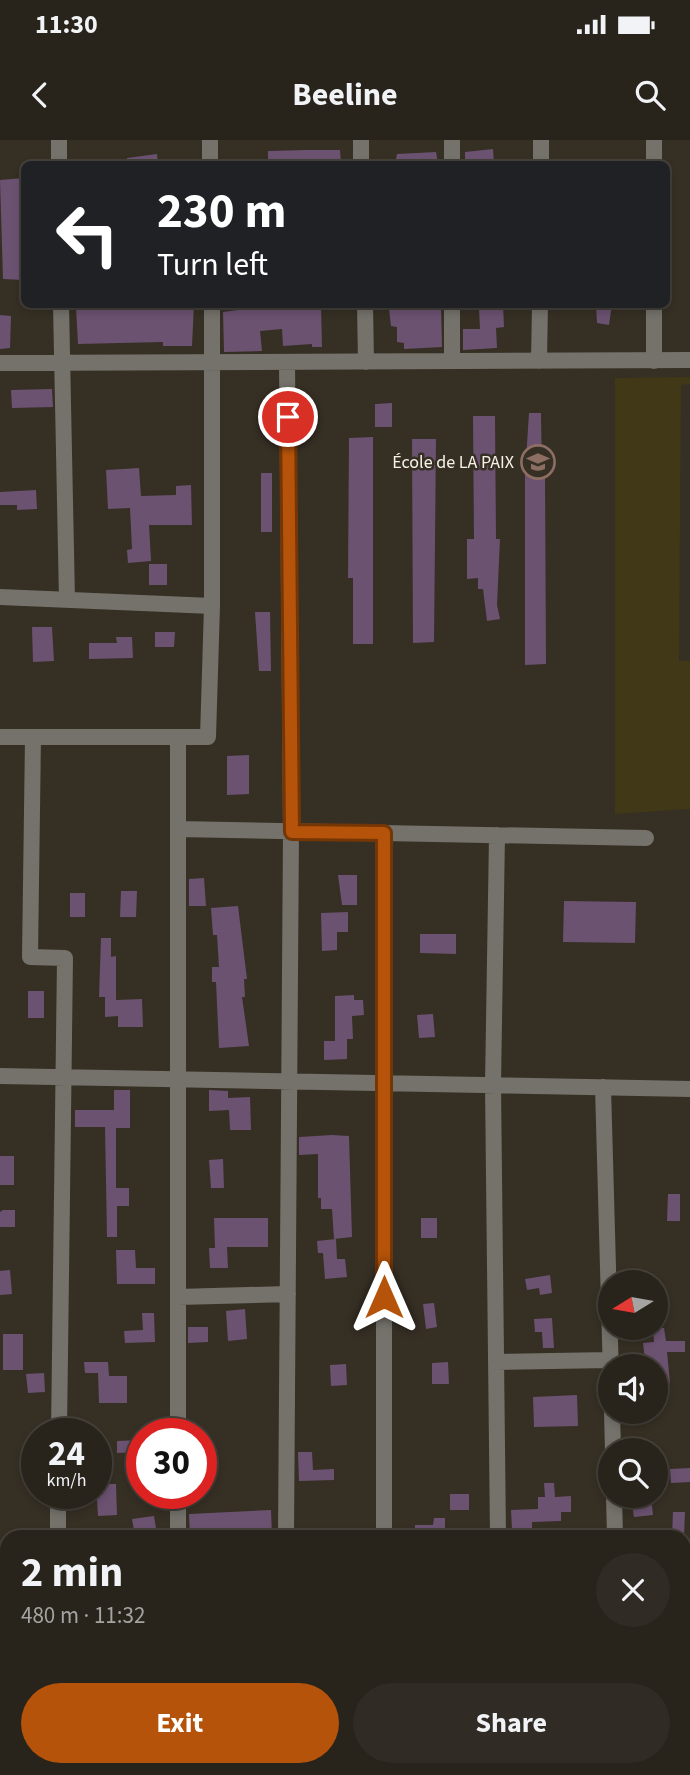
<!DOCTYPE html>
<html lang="en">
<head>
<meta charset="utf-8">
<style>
  :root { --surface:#28231b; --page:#302b24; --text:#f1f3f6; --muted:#a5a4a3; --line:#44403a; --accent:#b45309 }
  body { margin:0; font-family:"Source Sans 3",sans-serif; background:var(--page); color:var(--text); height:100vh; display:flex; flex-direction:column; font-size:26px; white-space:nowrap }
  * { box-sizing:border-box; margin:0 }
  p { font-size:23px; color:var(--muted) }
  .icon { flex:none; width:38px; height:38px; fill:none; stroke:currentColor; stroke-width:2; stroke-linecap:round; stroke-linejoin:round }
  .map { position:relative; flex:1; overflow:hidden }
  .side { position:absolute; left:0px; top:1390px; width:691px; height:247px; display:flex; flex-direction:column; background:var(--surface); border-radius:21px 21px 0 0; box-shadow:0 4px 10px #0003,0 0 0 2px var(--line) }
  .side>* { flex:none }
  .top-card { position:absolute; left:21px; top:21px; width:649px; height:147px; border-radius:10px; box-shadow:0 4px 10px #0003,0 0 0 2px var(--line); background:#202124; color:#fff; overflow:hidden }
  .needle { width:46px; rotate:259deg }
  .fabs { position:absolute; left:598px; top:1130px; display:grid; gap:14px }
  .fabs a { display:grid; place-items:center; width:70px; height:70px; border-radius:50%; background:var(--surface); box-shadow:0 4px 10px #0003,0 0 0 2px var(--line); font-size:35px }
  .speed { position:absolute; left:21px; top:1278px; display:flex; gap:14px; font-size:35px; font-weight:700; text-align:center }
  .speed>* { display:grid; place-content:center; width:91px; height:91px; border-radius:50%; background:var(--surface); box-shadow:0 4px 10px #0003,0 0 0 2px var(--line); line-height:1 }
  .speed small { font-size:18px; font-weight:400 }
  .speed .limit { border:10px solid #d22; background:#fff; color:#111 }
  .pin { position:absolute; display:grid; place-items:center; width:60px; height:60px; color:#fff; margin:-30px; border:4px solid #fff; border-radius:50%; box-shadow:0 2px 7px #0007 }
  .me { position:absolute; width:77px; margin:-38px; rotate:0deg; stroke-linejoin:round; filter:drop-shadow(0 0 5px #0008) }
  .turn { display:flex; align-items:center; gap:24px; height:147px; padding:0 21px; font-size:32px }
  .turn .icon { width:91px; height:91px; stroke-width:2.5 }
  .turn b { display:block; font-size:49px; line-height:60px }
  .round { display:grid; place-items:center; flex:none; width:74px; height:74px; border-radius:37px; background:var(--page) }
  .overview { display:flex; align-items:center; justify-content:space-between; height:119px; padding:0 21px }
  h1 { font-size:42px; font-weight:700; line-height:52px }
  .button { display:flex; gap:14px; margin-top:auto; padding:14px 21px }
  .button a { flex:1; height:80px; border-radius:42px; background:var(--accent); color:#fff; font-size:28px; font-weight:700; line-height:80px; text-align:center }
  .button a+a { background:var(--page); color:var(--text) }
  .status { display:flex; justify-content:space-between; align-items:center; height:49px; padding:0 35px; background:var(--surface); direction:ltr }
  .status svg { height:19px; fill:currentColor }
  header { display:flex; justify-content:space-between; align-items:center; height:91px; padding:0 21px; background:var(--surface); font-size:32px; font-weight:700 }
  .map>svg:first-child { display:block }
</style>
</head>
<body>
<div class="status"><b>11:30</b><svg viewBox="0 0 49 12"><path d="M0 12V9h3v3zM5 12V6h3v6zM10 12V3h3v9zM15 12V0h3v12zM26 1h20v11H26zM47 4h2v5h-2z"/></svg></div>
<header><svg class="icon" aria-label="back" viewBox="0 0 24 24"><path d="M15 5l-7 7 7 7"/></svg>Beeline<svg class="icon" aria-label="search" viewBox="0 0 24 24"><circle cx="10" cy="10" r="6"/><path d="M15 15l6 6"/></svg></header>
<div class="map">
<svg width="690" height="1635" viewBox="0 0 690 1635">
  <rect width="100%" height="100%" fill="#362f24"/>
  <path fill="#403817" d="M690,237V244L681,245L679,521H690V669L615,674V238Z"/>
  <path fill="#6b5271" d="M493,9L494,24H465V12Z
    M307,10H340L341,24H268V11Z
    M436,12L438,24H395L397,14Z
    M157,14L158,24H127V18Z
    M24,38L23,140L3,139L0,40Z
    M104,164H194L192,206H163V202L78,204L76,167Z
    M282,164H321L322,207H312V204L283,206L282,189L260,191L262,211L224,212L223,172Z
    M397,164H441L442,207L404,209V203L397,202V187L391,186L389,169Z
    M487,164H503L504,187L496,188L497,208L463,210V189H480L479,169H488Z
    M596,164H612L609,185L597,183Z
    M0,175L11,176L10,208L0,209Z
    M52,249L53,267L12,268L11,250Z
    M392,263V287H375V264Z
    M529,273H541L542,335H545L546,524L525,525V335Z
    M473,276H495L496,399H500L497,465L500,479L487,481L483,449H478V438L467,439V399H474Z
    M373,297V504H353V438H348L349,298Z
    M412,299H436L434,502L413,503Z
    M139,328L141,356L176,355V346L191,345L192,385H149L151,421L128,423L127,410L132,409L130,368L108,369L106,330Z
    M261,333H272V392H261Z
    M36,350L37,369L17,370V365H0V352Z
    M149,424H167V445H149Z
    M255,472H270L271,531H259Z
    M32,487H52L54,521L33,522Z
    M155,492H175L174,507H155Z
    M116,497H132L133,518L89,519V503H117Z
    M249,615V654L227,655V616Z
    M338,735H357V765H342Z
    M204,738L206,766H189V739Z
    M121,751H137L136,777H120Z
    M70,753H85V777H70Z
    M564,761L636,762L635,803L563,802Z
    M238,766L247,839H244L245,857H242L249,906L219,908L216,842H212V827H219L217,795H213L211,768Z
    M348,772V792H337V810L322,811L321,773Z
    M420,794H456V814L420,813Z
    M101,798H111V817L116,816V860L142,859L143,887H118V876L105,877V857H99Z
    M28,851H44V878H28Z
    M354,855V860H363L364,875L352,876L353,899H347V919L324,920V901H335V856Z
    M433,874L435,897L419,898L417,875Z
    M114,950H130V988H116V1048H129V1066H117V1097H107L105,987H75V970H114Z
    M209,950L228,951V958L250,957L251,990H230L229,970L209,971Z
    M332,995L349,996L352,1097L334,1099L332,1069H321V1058H318V1014L299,1015V997Z
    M0,1016H14V1045H0Z
    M223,1019L224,1048H211L209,1020Z
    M668,1054H680V1081H667Z
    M3,1070H15V1087H0V1072Z
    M214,1078H268V1107H227L228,1128H210L209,1108H215Z
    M421,1078H437V1098H421Z
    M336,1099L337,1119H345L347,1137L325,1139L323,1113H318L317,1101Z
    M116,1110H135L136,1128H155V1144H117Z
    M10,1130L12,1154L0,1155V1131Z
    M550,1135L552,1153L540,1155L539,1148L527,1150L525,1139Z
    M434,1163L437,1187L426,1189L423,1164Z
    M245,1169L247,1199L228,1201L226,1171Z
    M142,1173H154L155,1202L125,1203L124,1191L143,1190Z
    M552,1178L554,1208H543L542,1192H535L534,1179Z
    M188,1187H208V1202L188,1203Z
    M653,1188H664L666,1201H685V1212H667L670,1243L659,1244L658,1227H646L643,1203L654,1202Z
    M3,1194H23V1230H3Z
    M84,1222H108L109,1236H127V1263H99L98,1233H85Z
    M448,1222L449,1244H432V1223Z
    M346,1224L347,1245L331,1246L330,1225Z
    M44,1233L45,1252L28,1253L26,1234Z
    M577,1255L578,1286L534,1287L533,1257Z
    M142,1300V1312L117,1313V1301Z
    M298,1312H312L313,1330L334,1329V1340L299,1341Z
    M690,1328V1342L671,1343L670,1329Z
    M544,1343H554L555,1357L571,1356V1372H561V1381L532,1382V1390H512L511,1370L538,1369V1357H545Z
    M96,1344H116L117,1375L98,1376Z
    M450,1354H469V1370H450Z
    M631,1356H651L653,1375L634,1377Z
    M271,1370L272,1396H190L189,1374Z
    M673,1372H685L684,1396H672Z
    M154,1376L157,1394L135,1396L132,1379Z
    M434,1378H445V1396H415V1385H433Z"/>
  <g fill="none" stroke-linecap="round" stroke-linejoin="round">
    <path stroke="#74726b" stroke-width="16" d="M59,0V24
      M210,0V24
      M361,0V24
      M452,0V24
      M541,24V0
      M654,24V0
      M61,164L67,460
      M365,164L366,222
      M452,164V221
      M539,221L540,164
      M654,221V164
      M0,223L690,220
      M0,457L212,466
      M0,597H208L212,466V164
      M33,597L30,817L65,818L59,1293
      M178,689L646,698
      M384,693V1396
      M497,695L493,945L498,1396
      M0,936L690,949
      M603,947L611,1236
      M178,1157L288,1154
      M496,1222L610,1220
      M612,1272L613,1311
      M178,1293V597
      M614,1356L615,1396
      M58,1396V1353
      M178,1396V1353
      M286,1396L291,692L287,222
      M0,1410H7
      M684,1423H690
      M67,1629V1635
      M501,1629V1635
      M621,1629V1635
      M178,1635V1629
      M285,1635V1629
      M384,1635V1629"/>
  </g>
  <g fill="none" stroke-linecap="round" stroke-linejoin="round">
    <g stroke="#753606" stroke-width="18">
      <path id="route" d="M288,277L292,692L384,693V1157"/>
    </g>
    <use href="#route" stroke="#b45309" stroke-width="12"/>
  </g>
  <defs>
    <g id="school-ring" transform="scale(1.75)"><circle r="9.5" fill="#362f24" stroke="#8d6e63" stroke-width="1.5"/><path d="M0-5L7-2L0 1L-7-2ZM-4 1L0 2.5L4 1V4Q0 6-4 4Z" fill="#8d6e63"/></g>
  </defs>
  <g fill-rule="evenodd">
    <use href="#school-ring" x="538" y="322"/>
  </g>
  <g text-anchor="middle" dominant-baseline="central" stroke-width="5" stroke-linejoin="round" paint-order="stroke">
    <g font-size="18" fill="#f5f1e9" stroke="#362f24" text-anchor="end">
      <text x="514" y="322">École de LA PAIX</text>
    </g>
  </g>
</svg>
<div class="fabs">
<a><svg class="needle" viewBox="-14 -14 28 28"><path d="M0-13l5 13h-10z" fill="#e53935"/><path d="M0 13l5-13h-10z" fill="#a5a4a3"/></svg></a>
<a><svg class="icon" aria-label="sound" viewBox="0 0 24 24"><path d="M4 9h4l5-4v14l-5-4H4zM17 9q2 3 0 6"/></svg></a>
<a><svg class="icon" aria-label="search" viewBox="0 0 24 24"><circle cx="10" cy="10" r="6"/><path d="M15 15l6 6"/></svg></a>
</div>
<div class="speed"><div>24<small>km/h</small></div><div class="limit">30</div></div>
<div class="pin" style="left:288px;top:277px;background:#d93025"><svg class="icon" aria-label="arrive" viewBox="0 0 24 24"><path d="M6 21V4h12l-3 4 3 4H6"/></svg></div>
<svg class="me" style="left:384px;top:1157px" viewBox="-20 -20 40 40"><path d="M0-17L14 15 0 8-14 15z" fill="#b45309" stroke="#fff" stroke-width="4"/></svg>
<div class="top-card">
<div class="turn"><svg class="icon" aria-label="left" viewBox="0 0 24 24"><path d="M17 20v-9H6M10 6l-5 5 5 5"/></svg><div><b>230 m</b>Turn left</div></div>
</div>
<section class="side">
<div class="overview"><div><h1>2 min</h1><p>480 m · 11:32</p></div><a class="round"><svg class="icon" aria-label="close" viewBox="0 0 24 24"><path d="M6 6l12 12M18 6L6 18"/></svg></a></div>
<div class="button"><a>Exit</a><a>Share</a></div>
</section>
</div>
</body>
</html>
